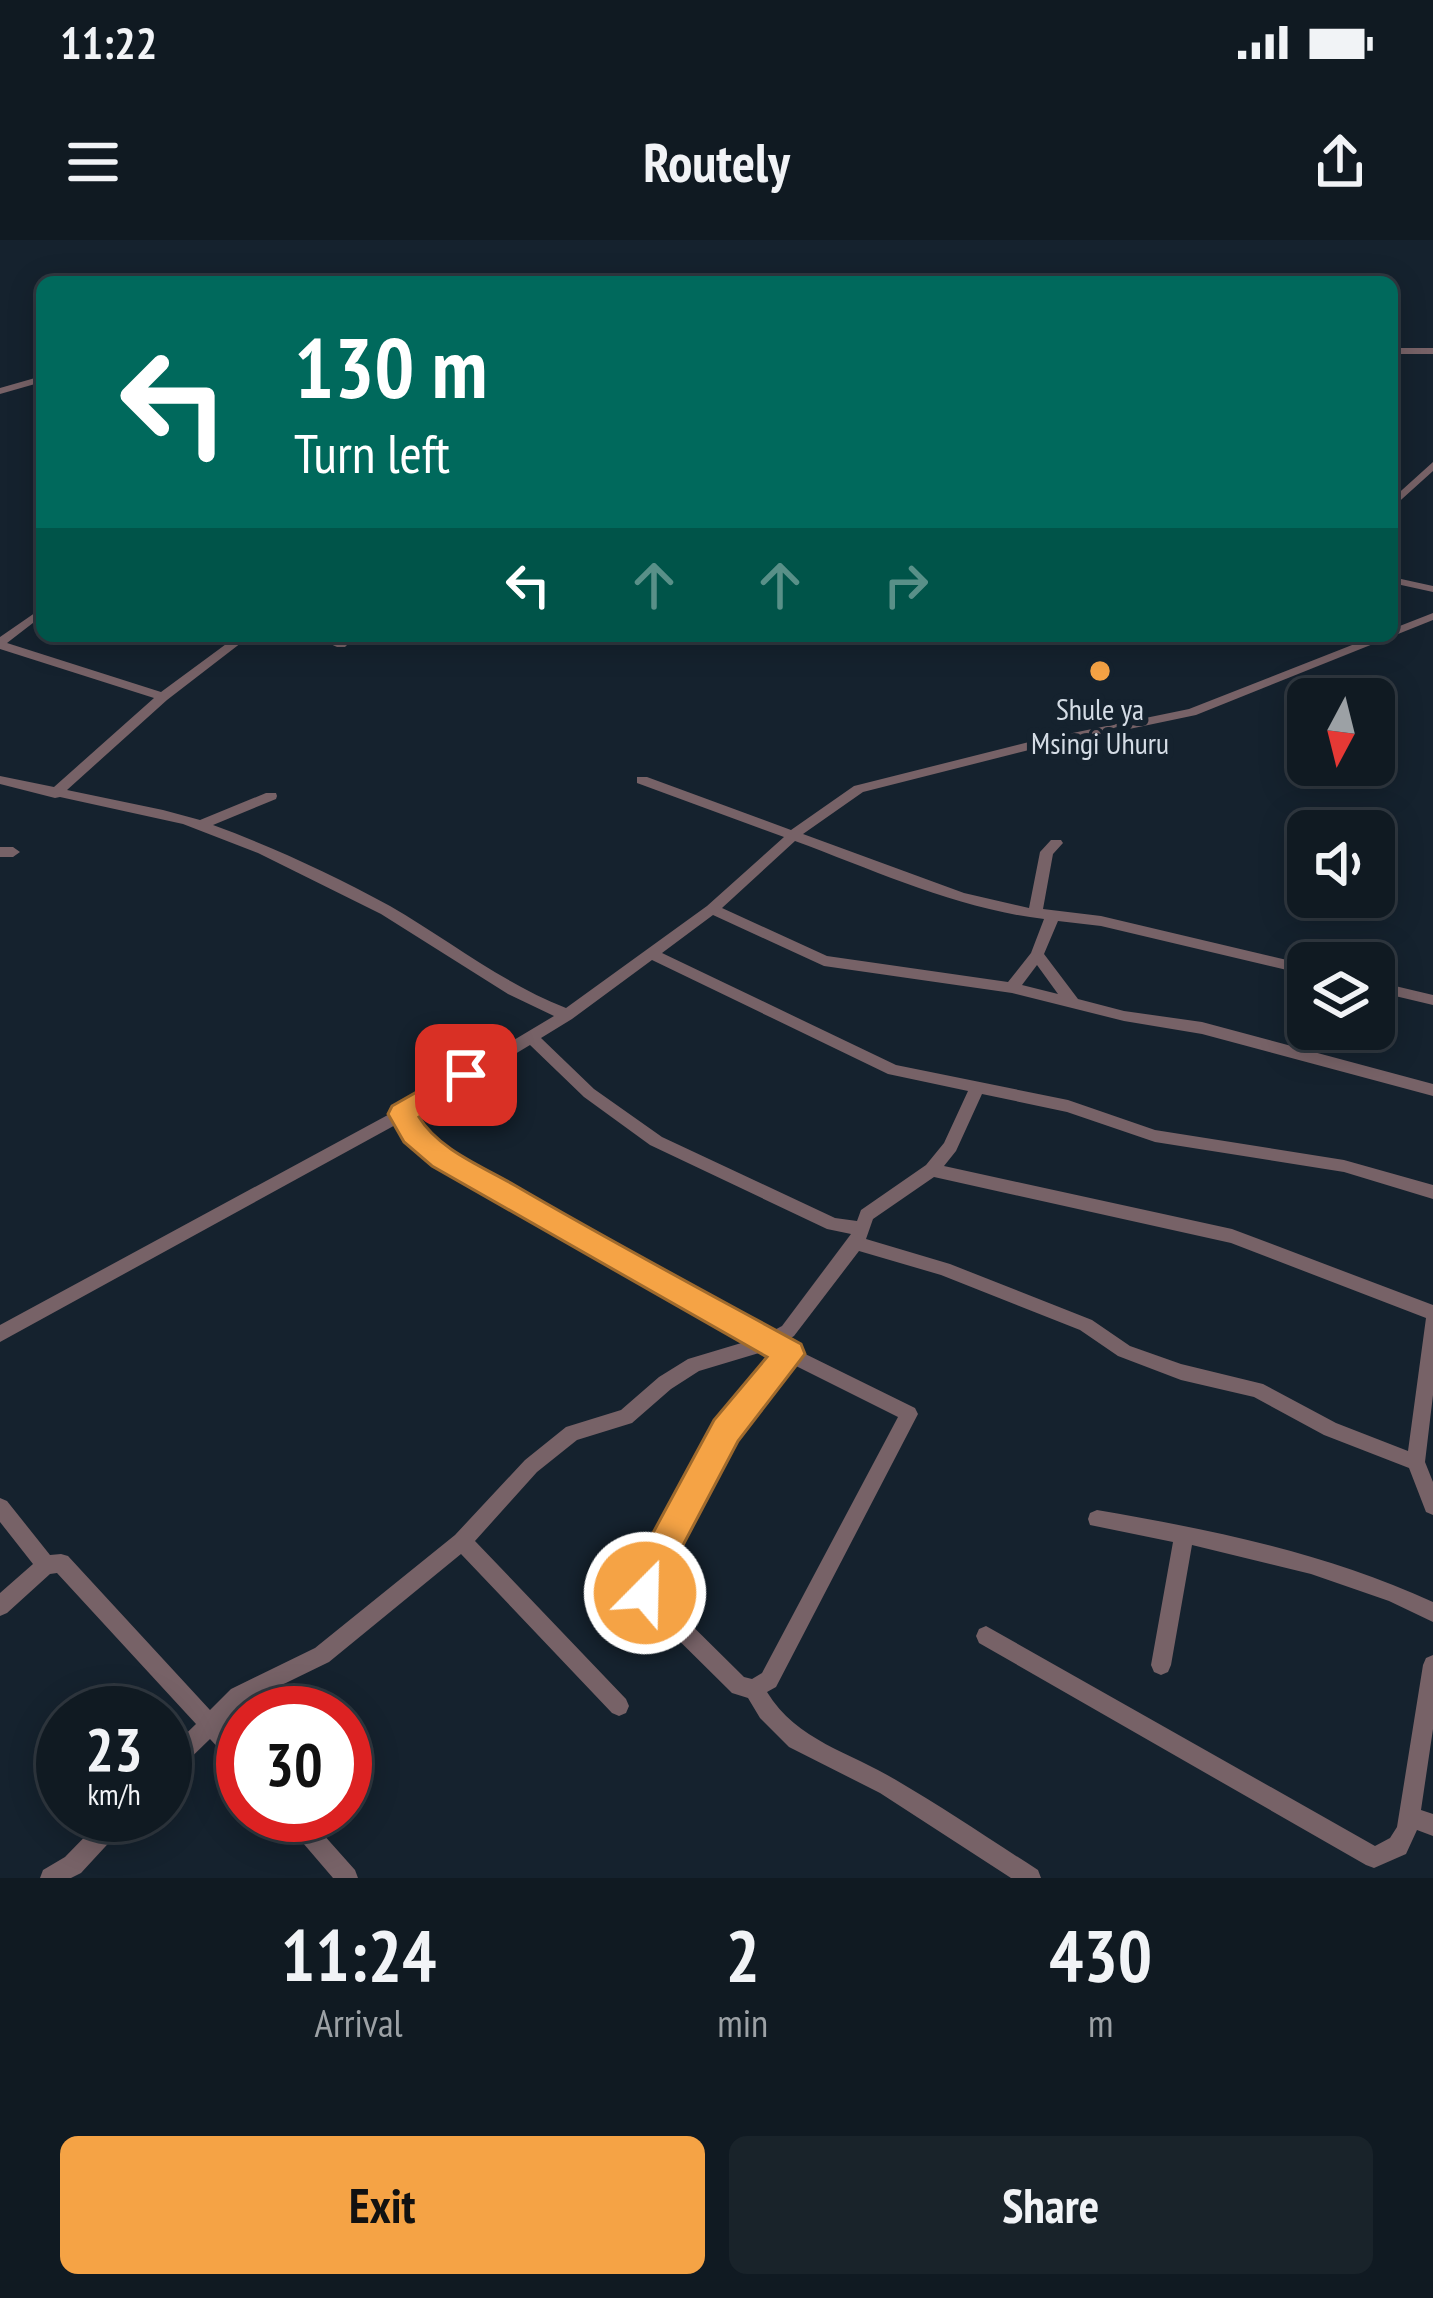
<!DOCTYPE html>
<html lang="en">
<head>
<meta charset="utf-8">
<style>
  :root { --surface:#101a22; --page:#19232a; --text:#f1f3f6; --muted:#9ca1a5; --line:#303840; --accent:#f5a345 }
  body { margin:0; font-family:"PT Sans Narrow",sans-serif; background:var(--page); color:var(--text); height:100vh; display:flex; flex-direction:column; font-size:45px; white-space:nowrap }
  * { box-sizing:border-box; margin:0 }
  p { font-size:39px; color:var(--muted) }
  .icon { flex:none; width:66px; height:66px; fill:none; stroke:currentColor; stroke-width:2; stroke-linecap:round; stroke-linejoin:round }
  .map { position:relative; height:1638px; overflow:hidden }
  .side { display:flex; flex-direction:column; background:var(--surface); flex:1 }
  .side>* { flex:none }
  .top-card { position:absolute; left:36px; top:36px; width:1362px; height:366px; border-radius:18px; box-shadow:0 6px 30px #0003,0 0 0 3px var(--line); background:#00695c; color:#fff; overflow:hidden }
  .needle { width:78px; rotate:187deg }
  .buttons { position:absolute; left:1287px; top:438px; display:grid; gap:24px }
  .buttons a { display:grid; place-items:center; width:108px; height:108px; border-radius:18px; background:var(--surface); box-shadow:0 6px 30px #0003,0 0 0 3px var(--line); font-size:60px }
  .speed { position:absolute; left:36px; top:1446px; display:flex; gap:24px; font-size:60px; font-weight:700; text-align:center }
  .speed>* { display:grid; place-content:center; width:156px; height:156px; border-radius:50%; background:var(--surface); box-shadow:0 6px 30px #0003,0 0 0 3px var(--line); line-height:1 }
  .speed small { font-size:30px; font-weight:400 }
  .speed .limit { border:18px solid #d22; background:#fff; color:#111 }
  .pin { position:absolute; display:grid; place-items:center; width:102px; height:102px; color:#fff; margin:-51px; border-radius:24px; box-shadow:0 6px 18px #0006 }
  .me { position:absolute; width:132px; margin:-66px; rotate:23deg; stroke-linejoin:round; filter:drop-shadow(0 0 9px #0008) }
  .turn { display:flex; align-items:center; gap:42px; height:252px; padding:0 60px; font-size:54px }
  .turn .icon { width:156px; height:156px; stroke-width:2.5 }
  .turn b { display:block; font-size:84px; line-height:102px }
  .lanes { display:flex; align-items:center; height:114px; padding:0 60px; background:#0003; justify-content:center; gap:60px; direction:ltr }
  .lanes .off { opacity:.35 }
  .eta { display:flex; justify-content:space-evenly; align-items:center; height:204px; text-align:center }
  .eta b { font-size:72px; font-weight:700; line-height:84px }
  .cta { display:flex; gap:24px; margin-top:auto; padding:24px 60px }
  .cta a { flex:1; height:138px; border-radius:18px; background:var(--accent); color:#111; font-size:48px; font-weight:700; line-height:138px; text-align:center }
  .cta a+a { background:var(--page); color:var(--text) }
  .status { display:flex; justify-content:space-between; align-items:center; height:84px; padding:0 60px; background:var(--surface); direction:ltr }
  .status svg { height:33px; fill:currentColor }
  header { display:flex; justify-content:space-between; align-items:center; height:156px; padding:0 60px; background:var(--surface); font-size:54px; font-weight:700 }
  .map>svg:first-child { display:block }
</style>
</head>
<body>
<div class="status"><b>11:22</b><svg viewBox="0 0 49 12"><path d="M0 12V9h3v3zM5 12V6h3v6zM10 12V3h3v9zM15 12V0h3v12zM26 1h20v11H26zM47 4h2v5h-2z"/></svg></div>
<header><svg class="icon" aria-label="menu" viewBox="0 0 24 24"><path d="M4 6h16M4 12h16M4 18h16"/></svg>Routely<svg class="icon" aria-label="share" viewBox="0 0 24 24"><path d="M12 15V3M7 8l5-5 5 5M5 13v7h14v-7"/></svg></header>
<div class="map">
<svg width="1433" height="1638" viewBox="0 0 1433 1638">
  <rect width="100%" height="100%" fill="#15222e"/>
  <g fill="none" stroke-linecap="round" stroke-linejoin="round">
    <path fill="#776267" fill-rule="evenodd" d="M1392,108H1433V114H1392Z
      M42,136V142L0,154V148Z
      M1433,222V231L1392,268V259Z
      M1392,337L1433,346V352L1392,343Z
      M42,368V376L7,403L161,452L237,396H250L167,460L67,550L163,570L200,580L266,553H276L277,556L276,559L213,585C273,607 334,635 390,666C449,700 502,743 566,768L707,666L784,597L637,543V537H647L791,590L854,546L1029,502L1189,469L1375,396H1392V389L1433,373V380L1196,475L1029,510L863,552L803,594L964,653L1029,668L1040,612L1051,600H1061L1063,603L1053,614L1043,669L1101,676L1308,725V735L1101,686L1058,681L1044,714L1078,759L1124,771L1202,782L1433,844V856L1202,794L1124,781L1012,753L824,726L713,675L662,713L896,825L1068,860L1155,890L1344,920L1433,945V959L1344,932L1155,902L1067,872L982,854L956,911L944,926L1232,989L1433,1065V1155L1425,1222L1433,1242V1275L1426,1272L1409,1228L1324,1195L1254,1157L1181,1140L1118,1116L1080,1090L941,1035L859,1011L794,1096L783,1103L915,1168L918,1174L776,1447L767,1452C797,1501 850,1512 896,1540C944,1568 991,1600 1038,1630L1041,1638H1011L880,1553L789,1507L760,1478L748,1458L732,1453L638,1360L635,1353L639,1333L720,1185L777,1117L766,1111L699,1131L671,1149L632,1183L577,1200L537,1232L475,1301L626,1459L629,1466L626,1473L619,1476L612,1473L461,1314L329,1422L245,1463L224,1484L243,1505V1530L236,1527L210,1499L172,1536L165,1539V1514L196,1484L57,1333L50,1334L7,1373L0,1376V1353L33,1324L0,1282V1258L7,1261L50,1315L61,1314L68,1316L210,1470L231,1449L315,1408L455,1295L525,1220L566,1187L621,1170L659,1137L688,1119L748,1101L436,922L408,898L399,883L0,1102V1085L397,870L554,776L508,754L381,674L258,613L183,584L60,557L55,558L0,544V536L54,547L154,458L0,409V397ZM795,601C876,631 958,669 1044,679L1031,713L1008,742L827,716L722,668ZM652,720L888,834L968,851L944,903L926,925L861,970L857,981L835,978L662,897L594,849L541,798L572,779ZM1037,725L1058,754L1022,745ZM530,805L584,857L650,905L827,989L851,994L782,1086L767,1094L448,912L420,890L411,876ZM934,937L1231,1003L1426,1078L1408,1211L1336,1183L1263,1144L1181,1124L1130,1106L1092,1080L950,1024L866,999L873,979ZM792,1124L898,1177L762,1433L752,1439L744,1437L655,1349V1342L732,1197Z
      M313,396H329L347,405L345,407H337Z
      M0,607H13L20,612L13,617H0Z
      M1374,741L1433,755V765L1374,751Z
      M1097,1270C1213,1290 1326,1313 1433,1362V1382L1389,1361L1311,1334L1192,1305L1171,1425L1168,1432L1161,1435L1154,1432L1151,1425L1173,1302L1090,1285L1088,1279L1090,1273Z
      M986,1386L1375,1606L1390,1598L1397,1587L1423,1425L1426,1418L1433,1415V1489L1421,1570L1433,1574V1596L1417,1590L1406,1614L1374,1628L1366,1625L979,1403L976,1396L979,1389Z
      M106,1575H132L128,1582L81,1633L71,1638H40L43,1630L65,1617Z
      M281,1575H306L355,1630L358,1638H333L285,1582Z"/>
  </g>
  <path fill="#f5a345" stroke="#9f6a2d" stroke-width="3" d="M466,824L475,827L479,835L475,842L419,877C439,910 484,927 516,946C610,1001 706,1052 801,1104L805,1114L738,1201L663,1343L658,1365L645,1370L633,1365L628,1353L634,1328L714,1180L767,1117L432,926L404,902L388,874L392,866Z"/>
  <circle fill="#f5a345" stroke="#15222e" stroke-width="4.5" cx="1100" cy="431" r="12"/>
  <g text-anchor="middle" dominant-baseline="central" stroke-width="12" stroke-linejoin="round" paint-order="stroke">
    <g font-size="30" fill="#d4dce5" stroke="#15222e">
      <text x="1100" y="468">Shule ya<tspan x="1100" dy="34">Msingi Uhuru</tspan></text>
    </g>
  </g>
</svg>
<div class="buttons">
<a><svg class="needle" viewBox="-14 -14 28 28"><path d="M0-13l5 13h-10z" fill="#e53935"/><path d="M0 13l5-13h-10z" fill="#9ca1a5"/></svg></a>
<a><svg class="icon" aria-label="sound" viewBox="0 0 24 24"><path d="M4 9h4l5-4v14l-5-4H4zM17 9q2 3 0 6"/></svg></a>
<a><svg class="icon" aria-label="layers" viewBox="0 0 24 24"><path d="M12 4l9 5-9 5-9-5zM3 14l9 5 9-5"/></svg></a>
</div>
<div class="speed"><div>23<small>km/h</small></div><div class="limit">30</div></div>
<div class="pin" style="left:466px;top:835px;background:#d93025"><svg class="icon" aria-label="arrive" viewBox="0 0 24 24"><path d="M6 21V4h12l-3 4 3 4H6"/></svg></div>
<svg class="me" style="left:645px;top:1353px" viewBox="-20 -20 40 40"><circle r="17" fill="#f5a345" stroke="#fff" stroke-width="3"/><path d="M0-11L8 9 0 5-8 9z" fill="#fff"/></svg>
<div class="top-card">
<div class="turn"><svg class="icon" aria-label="left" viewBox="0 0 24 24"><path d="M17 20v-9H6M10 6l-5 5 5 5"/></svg><div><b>130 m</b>Turn left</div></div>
<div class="lanes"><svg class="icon" aria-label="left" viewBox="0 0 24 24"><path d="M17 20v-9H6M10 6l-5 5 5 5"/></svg><svg class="icon off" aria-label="ahead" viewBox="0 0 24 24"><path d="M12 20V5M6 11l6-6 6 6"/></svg><svg class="icon off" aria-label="ahead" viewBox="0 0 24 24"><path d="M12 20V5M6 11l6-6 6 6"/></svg><svg class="icon off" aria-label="right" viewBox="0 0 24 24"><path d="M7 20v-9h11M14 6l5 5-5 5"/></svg></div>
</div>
</div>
<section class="side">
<div class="eta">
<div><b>11:24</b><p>Arrival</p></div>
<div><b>2</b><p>min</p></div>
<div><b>430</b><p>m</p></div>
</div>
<div class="cta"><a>Exit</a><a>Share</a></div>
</section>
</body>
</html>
